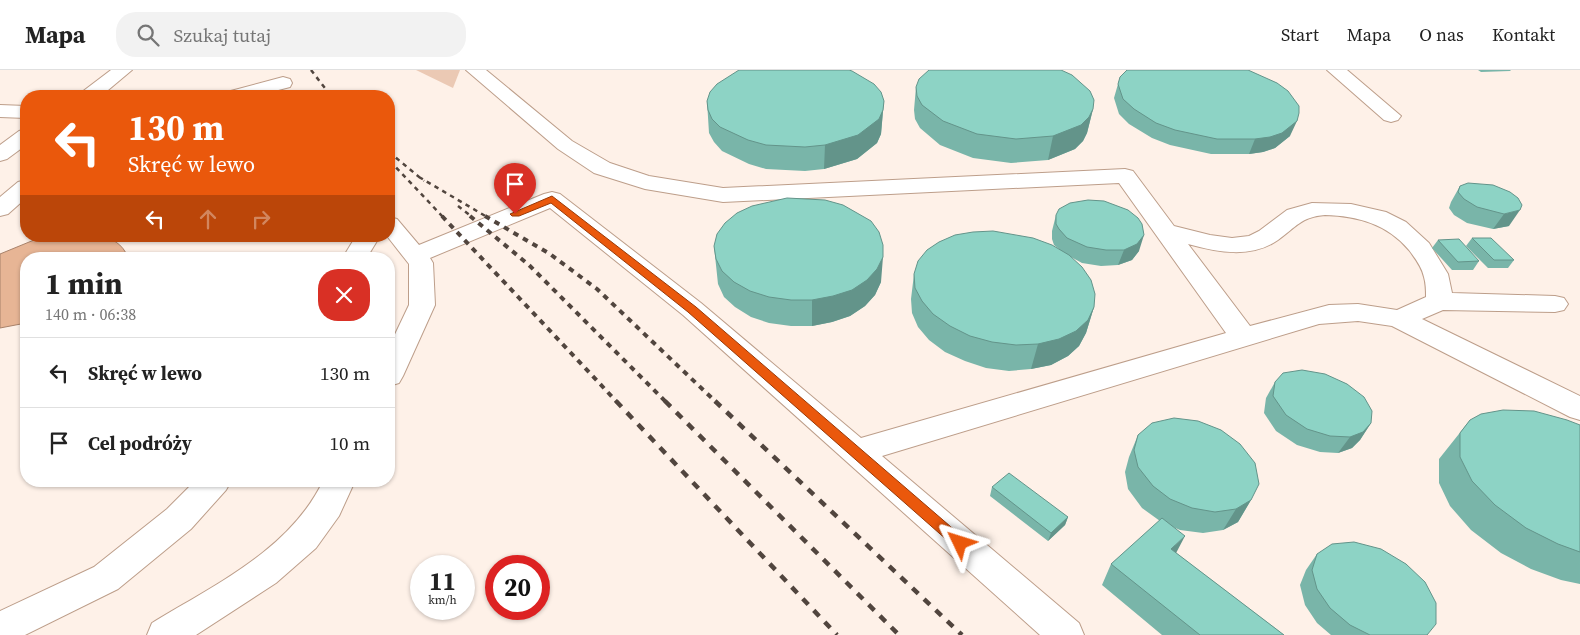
<!DOCTYPE html>
<html lang="pl">
<head>
<meta charset="utf-8">
<style>
  :root { --surface:#fff; --page:#f2f2f2; --text:#222; --muted:#767676; --line:#e0e0e0 }
  body { margin:0; font-family:"Source Serif 4",serif; background:var(--page); color:var(--text); height:100vh; display:flex; flex-direction:column; font-size:19px; white-space:nowrap }
  * { box-sizing:border-box; margin:0 }
  p { font-size:16px; color:var(--muted) }
  .icon { flex:none; width:28px; height:28px; fill:none; stroke:currentColor; stroke-width:2; stroke-linecap:round; stroke-linejoin:round }
  .map { position:relative; flex:1; overflow:hidden }
  .sheet { position:absolute; left:20px; top:182px; width:375px; height:235px; display:flex; flex-direction:column; background:var(--surface); border-radius:20px; box-shadow:0 1px 4px #0004 }
  .sheet>* { flex:none }
  .guide { position:absolute; left:20px; top:20px; width:375px; height:152px; border-radius:20px; box-shadow:0 1px 4px #0004; background:#ea580c; color:#fff; overflow:hidden }
  .speed { position:absolute; left:410px; top:485px; display:flex; gap:10px; font-size:25px; font-weight:700; text-align:center }
  .speed>* { display:grid; place-content:center; width:65px; height:65px; border-radius:50%; background:var(--surface); box-shadow:0 1px 4px #0004; line-height:1 }
  .speed small { font-size:12px; font-weight:400 }
  .speed .limit { border:8px solid #d22; background:#fff; color:#111 }
  .pin { position:absolute; display:grid; place-items:center; width:42px; height:42px; color:#fff; margin:-51px -21px; border-radius:50% 50% 50% 0; rotate:-45deg; box-shadow:0 0 5px #0007 }
  .pin .icon { rotate:45deg }
  .me { position:absolute; width:55px; margin:-28px; rotate:311deg; stroke-linejoin:round; filter:drop-shadow(0 0 4px #0008) }
  .turn { display:flex; align-items:center; gap:18px; height:105px; padding:0 25px; font-size:22px }
  .turn .icon { width:65px; height:65px; stroke-width:2.5 }
  .turn b { display:block; font-size:35px; line-height:42px }
  .lanes { display:flex; align-items:center; height:48px; padding:0 25px; background:#0003; justify-content:center; gap:25px; direction:ltr }
  .lanes .off { opacity:.35 }
  .round { display:grid; place-items:center; flex:none; width:52px; height:52px; border-radius:20px; background:var(--page) }
  .head { display:flex; align-items:center; justify-content:space-between; height:85px; padding:0 25px }
  h1 { font-size:30px; font-weight:700; line-height:38px }
  ul { padding:0; list-style:none }
  li { display:flex; align-items:center; gap:15px; height:70px; padding:0 25px; border-top:1px solid var(--line) }
  li div { flex:1 }
  li b { display:block; font-size:19px }
  li em { font-style:normal }
  header { display:flex; align-items:center; gap:30px; box-sizing:border-box; height:70px; padding:0 25px; background:var(--surface); border-bottom:1px solid var(--line) }
  header strong { font-size:24px }
  nav { display:flex; gap:28px; margin-inline-start:auto; font-size:18px }
  .search { width:350px; height:45px; background:var(--page); display:flex; align-items:center; gap:12px; box-sizing:border-box; padding:0 18px; border-radius:20px; color:var(--muted); font-size:19px }
  .map>svg:first-child { display:block }
</style>
</head>
<body>
<header>
<strong>Mapa</strong>
<div class="search"><svg class="icon" aria-label="search" viewBox="0 0 24 24"><circle cx="10" cy="10" r="6"/><path d="M15 15l6 6"/></svg>Szukaj tutaj</div>
<nav><a>Start</a><a>Mapa</a><a>O nas</a><a>Kontakt</a></nav>
</header>
<div class="map">
<svg width="1580" height="565" viewBox="0 0 1580 565">
  <rect width="100%" height="100%" fill="#fef1e8"/>
  <path fill="#ebc9b4" d="M416,0H460L453,18Z"/>
  <path fill="#e7b595" stroke="#a8826a" d="M52,166C77,166 112,158 126,183L125,189H26V253L0,258V184L34,170Z"/>
  <g fill="none" stroke-linecap="round" stroke-linejoin="round">
    <g stroke="#bd9e8a" stroke-width="2">
      <path id="minor" d="M111,0H132L101,26H80L82,22Z
        M466,0H486L572,71L610,93L649,106L723,118L1125,99L1133,101L1174,156L1210,165L1232,168L1249,166L1259,161L1287,140L1312,133L1351,134L1386,142L1406,152L1429,173L1448,204L1452,223L1555,226L1564,228L1568,234L1564,240L1555,242L1443,240L1422,249L1580,326V350L1570,347L1392,256L1358,251L1319,254L882,386L1079,553L1084,565H1040L683,245L550,138L430,188L433,193L435,235L403,306L399,313L389,316V277L409,235V194L387,166H389V147L397,149L419,175L544,124L552,122L560,124L701,233L861,368L1226,263L1119,113L723,132L645,119L594,103L558,79ZM1325,145C1358,146 1387,154 1409,180C1415,188 1422,197 1424,207C1426,214 1426,220 1426,227L1397,240L1358,234L1329,235L1250,256L1188,174C1217,182 1251,189 1278,170C1296,157 1301,147 1325,145Z
        M1327,0H1347L1401,46L1398,50L1391,52L1384,50Z
        M283,7L290,9L292,13L290,17L255,26H224L227,22Z
        M0,35L26,36V48L0,47Z
        M26,59V75L7,89L0,91V75L19,61Z
        M26,110V128L8,144L0,146V127L18,112Z
        M356,166H380L366,189H342Z
        M195,411H231L226,420L191,459L118,519L25,565H0V541L94,497L167,439Z
        M323,411H355L339,446L316,478L276,513L196,565H147L152,553C214,515 290,480 323,411Z"/>
    </g>
    <use href="#minor" fill="#fff" fill-rule="evenodd"/>
    <path stroke="#51453e" stroke-width="2.5" stroke-dasharray="4.5 4.5" stroke-linecap="butt" d="M311,0L331,26
      M389,82L424,111
      M390,91L443,147
      M419,107L487,147
      M458,136L472,147"/>
    <path stroke="#51453e" stroke-width="4" stroke-dasharray="5.5 5.5" stroke-linecap="butt" d="M442,146L617,332
      M470,146L529,195L666,332
      M485,146L550,184L597,219L716,332"/>
    <path stroke="#51453e" stroke-width="4.5" stroke-dasharray="8 8" stroke-linecap="butt" d="M616,331L837,565
      M665,331L899,565
      M715,331L962,565"/>
  </g>
  <path fill="#79b5a9" d="M1478,0H1511L1510,1L1481,2Z
    M1120,7L1290,66L1275,78L1263,82L1249,84H1211L1170,75L1152,68L1129,54L1119,44L1114,28Z
    M916,17L1093,39L1087,63L1083,71L1075,79L1048,90L1011,93L973,88L940,75L920,58L915,49L914,40Z
    M707,31H884L881,64L877,73L857,89L824,99L805,101L766,99L749,94L722,81L714,72L709,63Z
    M1493,115L1509,156L1493,159L1467,153L1454,145L1449,138L1451,132L1460,116Z
    M1056,145L1139,181L1132,190L1118,195L1101,196L1082,193L1071,187L1094,237L1086,263L1079,276L1068,286L1051,295L1031,299L1009,301L986,298L965,291L945,282L929,270L918,257L912,243L911,229L914,204L1059,179L1054,175L1052,169V161Z
    M231,166H302L300,170L233,169Z
    M1472,168L1514,190L1508,198H1488L1466,176Z
    M1438,170L1479,191L1473,200H1452L1432,178Z
    M714,176L881,212L875,225L865,236L850,246L832,252L812,256H791L769,253L751,247L735,237L724,227L718,214Z
    M1275,312L1371,353L1360,370L1352,378L1338,383L1320,382L1297,375L1276,361L1264,343L1266,328Z
    M1470,350L1580,355V514L1561,510L1531,499L1501,483L1471,460L1450,436L1439,413V389Z
    M1138,365L1251,430L1238,452L1223,460L1203,463L1180,460L1173,457L1176,483L1284,565H1162L1102,515L1111,494L1160,451L1142,438L1128,419L1125,402L1129,387Z
    M992,417L1068,447L1065,455L1048,471L990,426Z
    M1317,484L1427,565H1331L1317,553L1305,535L1300,515L1306,500Z"/>
  <path fill="#63948a" d="M1093,39L1087,63L1083,71L1075,79L1048,90L1053,66Z
    M883,40L881,64L877,73L857,89L824,99L825,75Z
    M1297,51L1290,66L1275,78L1263,82L1249,84L1255,69Z
    M1520,140L1509,156L1493,159L1504,144Z
    M1144,165L1139,181L1132,190L1118,195L1124,180Z
    M883,187L881,212L875,225L865,236L850,246L832,252L812,256V230Z
    M1094,237L1086,263L1079,276L1068,286L1051,295L1031,299L1038,274Z
    M1371,353L1360,370L1352,378L1338,383L1350,367Z
    M1251,430L1238,452L1223,460L1236,439Z
    M1068,447L1065,455L1048,471L1051,463Z
    M1185,466L1174,487L1171,479Z"/>
  <path fill="#8dd3c5" stroke="#63948a" d="M739,0H849L852,1L874,14L881,22L884,31L883,40L879,49L858,65L825,75L805,77L766,75L748,70L720,57L712,49L708,40L707,31L710,22L717,14Z
    M929,0H1061L1072,5L1090,21L1094,30L1093,39L1089,47L1081,55L1053,66L1016,69L977,64L943,51L922,35L917,26L916,17L919,9Z
    M1127,0H1248L1277,13L1288,21L1299,36V43L1297,51L1282,63L1270,67L1255,69H1217L1175,60L1156,53L1134,39L1123,29L1118,14L1120,7Z
    M1468,113L1493,115L1510,122L1518,128L1522,135L1520,140L1504,144L1477,137L1464,129L1458,122L1460,116Z
    M787,128L825,130L843,135L871,151L879,162L883,175V187L877,199L867,210L852,220L833,226L812,230H791L769,227L750,221L734,212L722,201L716,189L714,176L717,164L725,153L737,143L752,136Z
    M1088,130L1104,131L1128,140L1138,148L1142,154L1144,165L1137,174L1124,180H1106L1087,177L1067,168L1059,159L1056,154V145L1059,139L1070,133Z
    M993,161L1033,168L1052,175L1069,185L1082,197L1091,210L1095,224L1094,237L1088,250L1076,261L1059,269L1038,274L1016,275L992,272L970,266L950,256L933,244L922,231L915,218L914,204L918,191L927,180L939,172L955,165L973,162Z
    M1472,168H1491L1514,190H1494Z
    M1459,169L1479,191L1458,192L1438,170Z
    M1302,300L1325,304L1347,314L1364,327L1372,341L1371,353L1363,362L1350,367L1330,366L1307,359L1286,345L1273,326L1275,312L1283,303Z
    M1503,340L1534,341L1567,350L1580,355V482L1558,474L1526,458L1495,435L1472,411L1460,387V363L1470,350L1481,344Z
    M1174,348L1198,351L1221,360L1240,374L1255,393L1259,414L1251,430L1236,439L1215,442L1192,438L1170,429L1153,416L1138,397L1134,380L1138,365L1152,353Z
    M1009,403L1068,447L1051,463L992,417Z
    M1162,448L1185,466L1171,479L1284,565H1200L1111,494Z
    M1354,472L1381,479L1406,494L1425,512L1436,533V554L1427,565H1370L1350,555L1330,538L1317,519L1312,500L1317,484L1332,474Z"/>
  <path fill="#ea580c" stroke="#983908" d="M552,126L696,237L965,469L967,473L965,478L960,479L956,478L688,242L551,133L519,146H512L510,144Z"/>
</svg>
<div class="speed"><div>11<small>km/h</small></div><div class="limit">20</div></div>
<div class="pin" style="left:515px;top:144px;background:#d93025"><svg class="icon" aria-label="arrive" viewBox="0 0 24 24"><path d="M6 21V4h12l-3 4 3 4H6"/></svg></div>
<svg class="me" style="left:960px;top:473px" viewBox="-20 -20 40 40"><path d="M0-17L14 15 0 8-14 15z" fill="#ea580c" stroke="#fff" stroke-width="4"/></svg>
<div class="guide">
<div class="turn"><svg class="icon" aria-label="left" viewBox="0 0 24 24"><path d="M17 20v-9H6M10 6l-5 5 5 5"/></svg><div><b>130 m</b>Skręć w lewo</div></div>
<div class="lanes"><svg class="icon" aria-label="left" viewBox="0 0 24 24"><path d="M17 20v-9H6M10 6l-5 5 5 5"/></svg><svg class="icon off" aria-label="ahead" viewBox="0 0 24 24"><path d="M12 20V5M6 11l6-6 6 6"/></svg><svg class="icon off" aria-label="right" viewBox="0 0 24 24"><path d="M7 20v-9h11M14 6l5 5-5 5"/></svg></div>
</div>
<section class="sheet">
<div class="head"><div><h1>1 min</h1><p>140 m · 06:38</p></div><a class="round" style="background:#d93025;color:#fff"><svg class="icon" aria-label="close" viewBox="0 0 24 24"><path d="M6 6l12 12M18 6L6 18"/></svg></a></div>
<ul>
<li><svg class="icon" aria-label="left" viewBox="0 0 24 24"><path d="M17 20v-9H6M10 6l-5 5 5 5"/></svg><div><b>Skręć w lewo</b></div><em>130 m</em></li>
<li><svg class="icon" aria-label="arrive" viewBox="0 0 24 24"><path d="M6 21V4h12l-3 4 3 4H6"/></svg><div><b>Cel podróży</b></div><em>10 m</em></li>
</ul>
</section>
</div>
</body>
</html>
